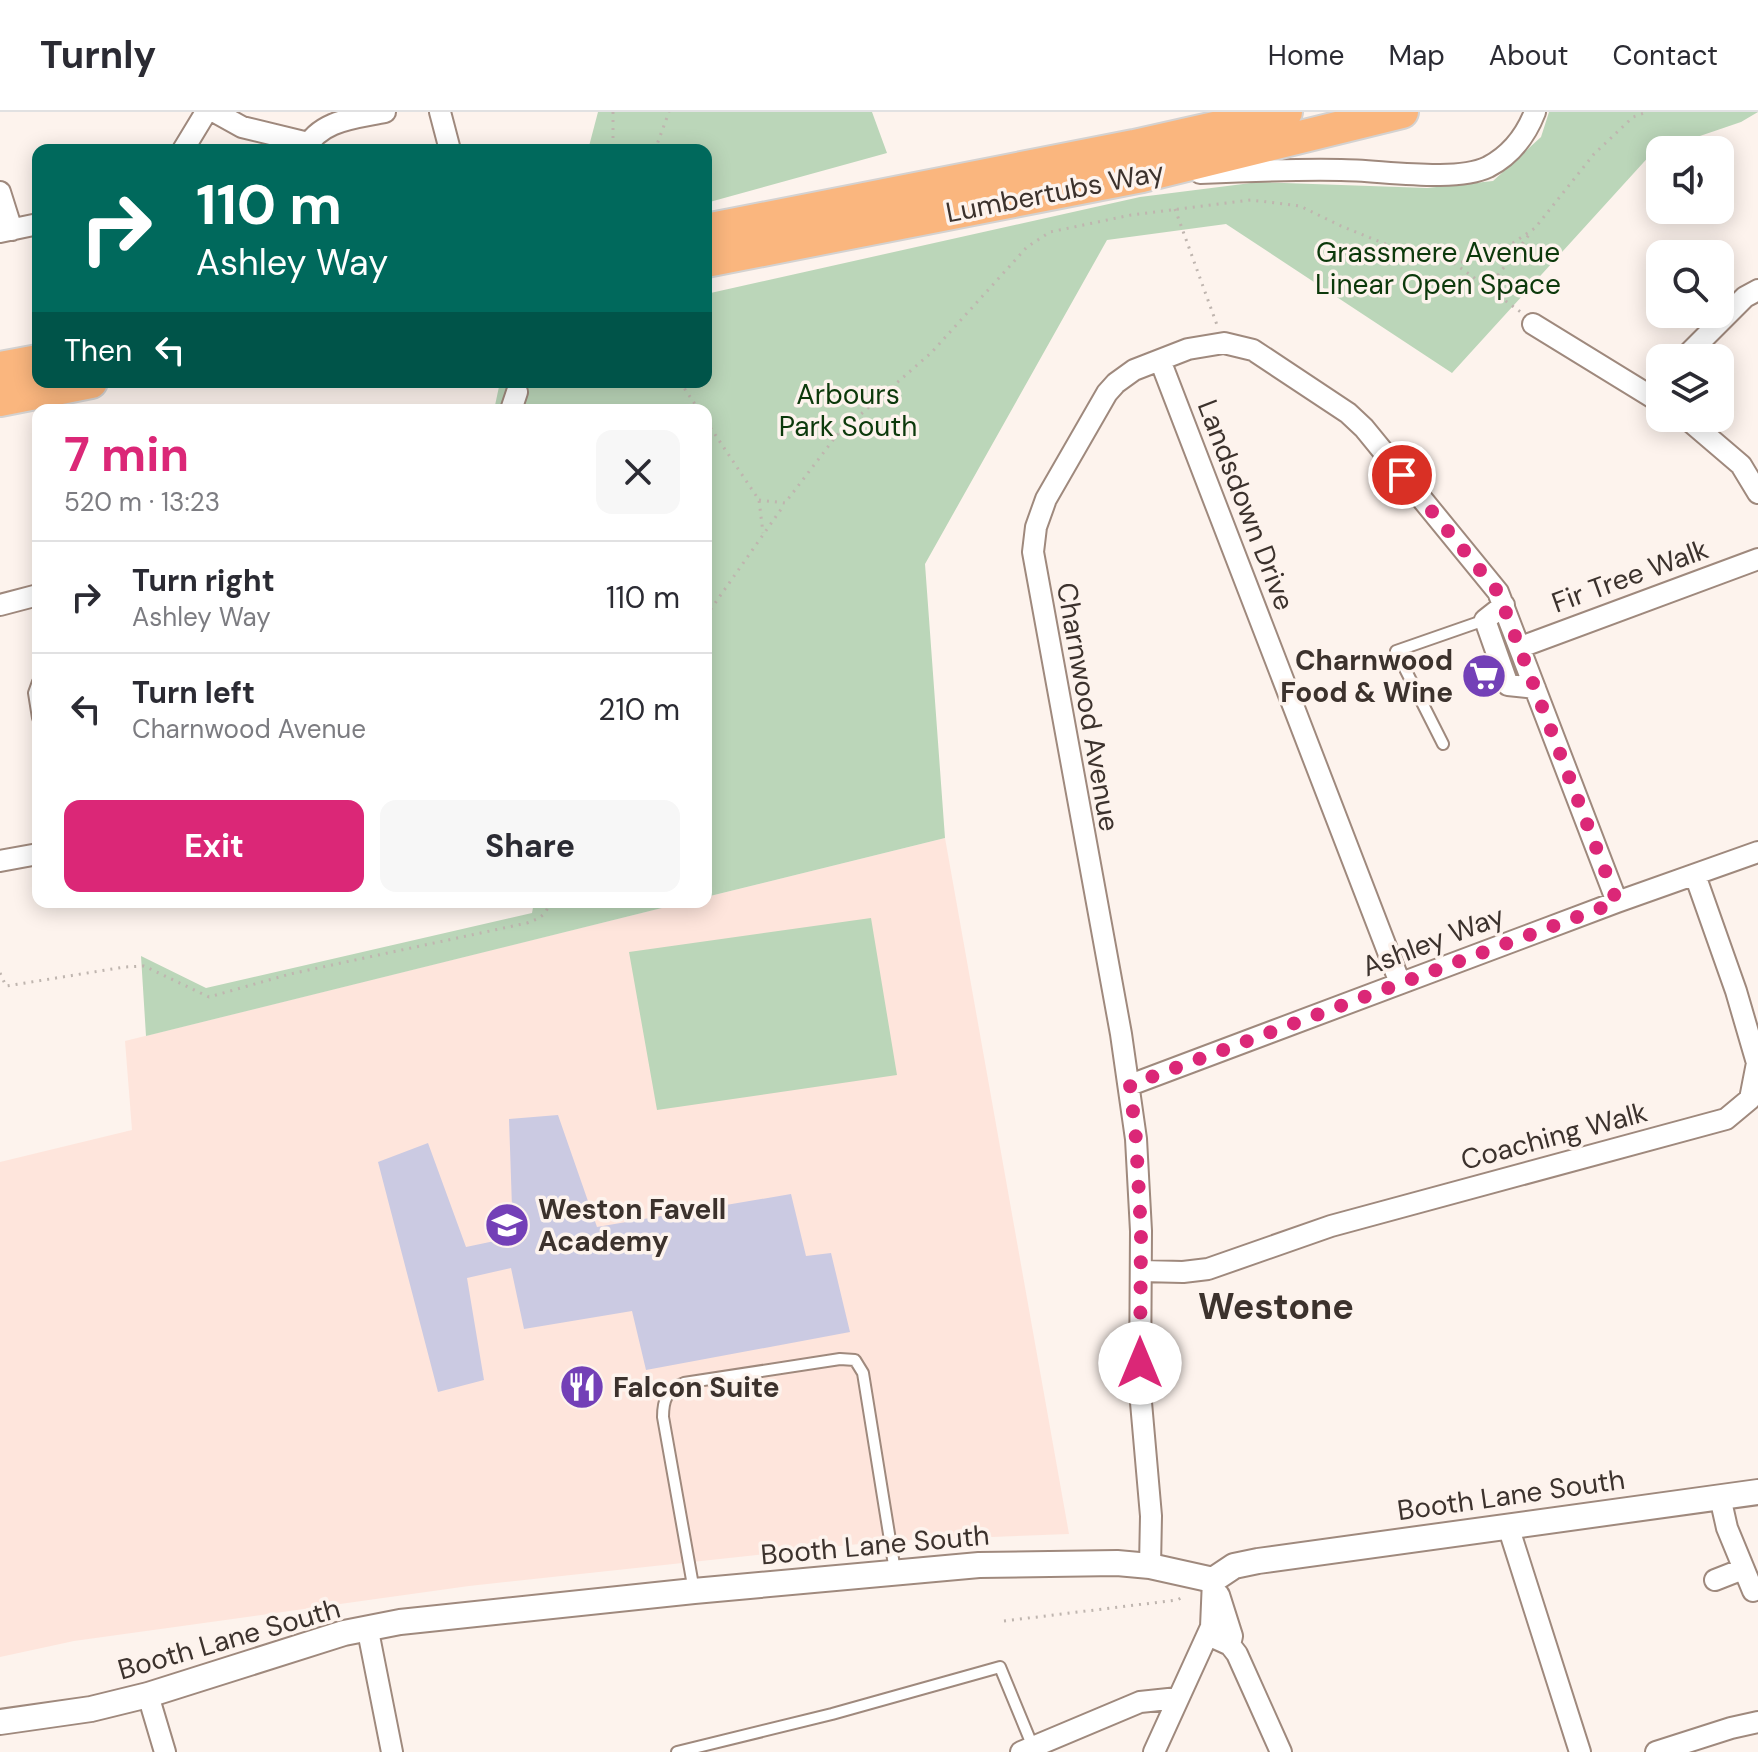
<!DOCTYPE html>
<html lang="en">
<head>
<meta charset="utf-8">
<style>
  :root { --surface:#fff; --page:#f7f7f7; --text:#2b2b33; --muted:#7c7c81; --line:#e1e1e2; --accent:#db2777 }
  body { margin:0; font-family:"DM Sans",sans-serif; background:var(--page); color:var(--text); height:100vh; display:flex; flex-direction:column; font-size:30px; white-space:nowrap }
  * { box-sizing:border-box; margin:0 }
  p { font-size:26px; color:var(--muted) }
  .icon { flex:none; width:44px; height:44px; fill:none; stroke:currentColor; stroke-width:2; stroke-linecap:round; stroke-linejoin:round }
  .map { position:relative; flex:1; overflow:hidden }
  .details { position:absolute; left:32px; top:292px; width:680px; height:504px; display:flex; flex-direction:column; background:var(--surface); border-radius:16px; box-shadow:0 4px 20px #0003 }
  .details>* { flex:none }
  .banner { position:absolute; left:32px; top:32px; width:680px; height:244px; border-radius:16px; box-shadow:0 4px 20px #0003; background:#00695c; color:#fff; overflow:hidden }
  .buttons { position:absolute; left:1646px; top:24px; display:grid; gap:16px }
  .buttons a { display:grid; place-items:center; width:88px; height:88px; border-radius:16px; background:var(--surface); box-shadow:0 4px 20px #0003; font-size:40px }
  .pin { position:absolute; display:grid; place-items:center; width:68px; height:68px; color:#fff; margin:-34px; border:4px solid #fff; border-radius:50%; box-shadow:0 2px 8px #0007 }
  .me { position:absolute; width:88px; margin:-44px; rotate:0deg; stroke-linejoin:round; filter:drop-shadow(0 0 6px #0008) }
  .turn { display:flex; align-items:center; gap:28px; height:168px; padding:0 32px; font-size:36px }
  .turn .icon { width:104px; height:104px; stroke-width:2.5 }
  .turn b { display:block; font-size:56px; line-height:68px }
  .then { display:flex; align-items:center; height:76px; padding:0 32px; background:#0003; gap:16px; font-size:30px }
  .round { display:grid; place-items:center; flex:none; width:84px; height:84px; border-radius:16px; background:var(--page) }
  .head { display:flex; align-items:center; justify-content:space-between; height:136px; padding:0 32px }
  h1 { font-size:48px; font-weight:700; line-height:60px; color:var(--accent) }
  .action { display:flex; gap:16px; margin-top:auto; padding:16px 32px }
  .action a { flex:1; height:92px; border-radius:16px; background:var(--accent); color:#fff; font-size:32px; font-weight:700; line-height:92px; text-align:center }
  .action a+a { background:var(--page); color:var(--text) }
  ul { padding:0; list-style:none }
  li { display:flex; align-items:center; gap:24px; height:112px; padding:0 32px; border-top:2px solid var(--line) }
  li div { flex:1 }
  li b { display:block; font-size:30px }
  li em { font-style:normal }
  header { display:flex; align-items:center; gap:48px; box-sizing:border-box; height:112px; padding:0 40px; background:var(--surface); border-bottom:2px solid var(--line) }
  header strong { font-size:38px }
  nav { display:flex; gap:44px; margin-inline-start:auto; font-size:28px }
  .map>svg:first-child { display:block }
</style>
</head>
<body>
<header>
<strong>Turnly</strong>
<nav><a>Home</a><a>Map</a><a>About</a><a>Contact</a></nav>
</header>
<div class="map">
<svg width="1758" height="1640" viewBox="0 0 1758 1640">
  <rect width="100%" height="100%" fill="#fdf3ed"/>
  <path fill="#fee5dc" d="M945,726L1069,1422L887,1429L469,1474L74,1529L0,1545V1050L132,1018L125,929L686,790H706V785Z"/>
  <path fill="#bbd6b9" d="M598,0H872L887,41L706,91V38H588Z
    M1549,0H1758L1741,10L1653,40L1452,261L1226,112L1107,128L925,452L945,726L706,785V298H494L500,270H706V182L1140,85L1259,70L1427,76L1493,69L1541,25Z
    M534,790H686L146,924L141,844L206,876L532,801Z
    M871,806L897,963L657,998L629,840Z"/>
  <path fill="#cbcae2" d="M558,1003L597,1115L791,1082L806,1144L831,1141L850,1220L646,1258L632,1199L524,1217L511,1156L467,1166L484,1268L438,1280L378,1050L428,1031L466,1135L513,1125L509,1007Z"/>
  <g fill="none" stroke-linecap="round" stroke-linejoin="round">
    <g stroke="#9f897d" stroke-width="14">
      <path id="service" d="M38,570L34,581L38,606
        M1443,632L1396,539L1485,508
        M694,1479L663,1305C663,1288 667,1277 684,1271L840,1247L855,1248L863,1261L895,1459
        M677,1640L832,1602L1000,1555L1033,1635"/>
    </g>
    <g stroke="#9f897d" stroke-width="24">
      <path id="minor" d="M215,0L242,15L308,31
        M440,0L450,38
        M183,38L206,0
        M305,38C319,8 356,6 385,0
        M1200,61C1247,59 1294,57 1341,58C1380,58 1455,71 1488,55C1511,43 1526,23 1535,0
        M0,80L12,118
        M0,120L38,112
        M1533,212L1660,290
        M1684,246L1745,185L1758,178
        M1160,248L1400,871
        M511,298L517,280
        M1686,306L1741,353L1758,381
        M0,493L38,483
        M1504,493L1485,508L1508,573L1535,576
        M1521,535L1758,447
        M0,749L38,742
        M1130,973L1617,790L1758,740
        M1141,1159L1183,1160L1208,1157L1331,1114L1726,1007L1750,987L1757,951L1736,879L1695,763
        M1720,1385L1727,1416L1753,1479
        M1508,1414L1580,1640
        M1150,1454L1151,1404L1140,1279L1141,1119L1136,1027L1121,922L1033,440L1036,415L1046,387L1107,281L1116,271L1134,258L1188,237L1224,231L1253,238L1348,301L1364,316L1498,480L1617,790
        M1715,1468L1743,1457
        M1219,1483L1232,1524L1230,1533
        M368,1519L392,1640
        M1208,1523L1230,1533L1237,1542L1281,1640
        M148,1583L165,1640
        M1021,1640L1140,1590L1178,1586
        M1154,1640L1211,1515L1213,1468
        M1656,1640L1731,1616L1758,1610"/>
    </g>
    <g stroke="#9f897d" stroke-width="28">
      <path id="tertiary" d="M0,1610L91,1597L148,1583L344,1521L400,1510L694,1479L979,1453L1117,1451L1150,1454L1213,1468L1234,1454L1258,1449L1758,1380"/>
    </g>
    <g stroke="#d4d2d1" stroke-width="36">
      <path id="trunk" d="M706,118L1134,34L1286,0
        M706,149L1142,64L1402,0
        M0,256L38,249
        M0,288L91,270"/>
    </g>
    <path stroke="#bfb5af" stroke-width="3" stroke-dasharray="2 6" stroke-linecap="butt" d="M613,0V38
      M655,38L669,0
      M1175,97L1217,213
      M1454,151L1522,201
      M1488,176L1532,119
      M680,270L699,298
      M706,309L759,388L763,421
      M759,388L785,391L837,323L931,241L1027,135L1050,120L1131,103L1251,88L1300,94L1341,114L1415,144L1454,151L1481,147L1501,139L1535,116L1594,42L1633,5L1647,0
      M706,504L784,393
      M0,861L6,874L125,855L144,854L209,885L290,862L527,811C539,806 547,804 549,790
      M1004,1509L1177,1488L1185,1484"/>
    <use href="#service" stroke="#fff" stroke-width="10"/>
    <use href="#minor" stroke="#fff" stroke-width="20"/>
    <use href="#tertiary" stroke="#fff" stroke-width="24"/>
    <use href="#trunk" stroke="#fab67e" stroke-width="32"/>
  </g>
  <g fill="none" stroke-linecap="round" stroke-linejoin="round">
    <path stroke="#db2777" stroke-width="14" stroke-dasharray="0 25.2" d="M1140,1251L1141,1119L1136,1027L1130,973L1617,790L1498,480L1402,363"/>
  </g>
  <defs>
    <g id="supermarket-disc" transform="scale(2.3)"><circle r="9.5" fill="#7340b7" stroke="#fdf3ed"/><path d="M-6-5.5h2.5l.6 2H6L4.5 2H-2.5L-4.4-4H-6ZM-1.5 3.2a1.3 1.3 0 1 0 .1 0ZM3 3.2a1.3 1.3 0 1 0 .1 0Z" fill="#fff"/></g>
    <g id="school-disc" transform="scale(2.3)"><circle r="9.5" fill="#7340b7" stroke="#fdf3ed"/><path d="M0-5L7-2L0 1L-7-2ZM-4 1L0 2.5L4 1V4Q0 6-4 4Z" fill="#fff"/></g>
    <g id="restaurant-disc" transform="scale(2.3)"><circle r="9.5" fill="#7340b7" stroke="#fdf3ed"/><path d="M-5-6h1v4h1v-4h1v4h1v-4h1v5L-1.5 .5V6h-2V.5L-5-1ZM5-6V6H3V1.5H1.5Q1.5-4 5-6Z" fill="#fff"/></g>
  </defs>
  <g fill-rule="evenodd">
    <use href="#supermarket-disc" x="1484" y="564"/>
    <use href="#school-disc" x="507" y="1113"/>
    <use href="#restaurant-disc" x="582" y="1275"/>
  </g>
  <g text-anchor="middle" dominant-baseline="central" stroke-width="7" stroke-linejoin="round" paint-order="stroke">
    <g font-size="28" fill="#3c322d" stroke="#fdf3ed">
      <text transform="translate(1055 80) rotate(-11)">Lumbertubs Way</text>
      <text transform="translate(1246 393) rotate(69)">Landsdown Drive</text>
      <text transform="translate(1630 464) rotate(-20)">Fir Tree Walk</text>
      <text transform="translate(1088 595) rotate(80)">Charnwood Avenue</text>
      <text transform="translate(1433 829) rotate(-21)">Ashley Way</text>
      <text transform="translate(1554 1024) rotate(-15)">Coaching Walk</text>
      <text transform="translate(1511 1383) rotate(-8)">Booth Lane South</text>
      <text transform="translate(875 1433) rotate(-5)">Booth Lane South</text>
      <text transform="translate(229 1527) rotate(-16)">Booth Lane South</text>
    </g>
    <g font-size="28" fill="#0c390b" stroke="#fdf3ed">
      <text x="1438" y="140">Grassmere Avenue<tspan x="1438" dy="32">Linear Open Space</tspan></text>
      <text x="848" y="282">Arbours<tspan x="848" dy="32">Park South</tspan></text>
    </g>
    <g font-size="28" font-weight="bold" fill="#3c322d" stroke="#fdf3ed" text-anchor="start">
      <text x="1453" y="548" text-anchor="end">Charnwood<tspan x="1453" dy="32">Food &amp; Wine</tspan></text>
      <text x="538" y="1097">Weston Favell<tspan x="538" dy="32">Academy</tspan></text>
      <text x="613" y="1275">Falcon Suite</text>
    </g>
    <g font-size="36" font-weight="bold" fill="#3c322d" stroke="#fdf3ed">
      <text x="1276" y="1194">Westone</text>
    </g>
  </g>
</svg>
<div class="buttons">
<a><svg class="icon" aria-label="sound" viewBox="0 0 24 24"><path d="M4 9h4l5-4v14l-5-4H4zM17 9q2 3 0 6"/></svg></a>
<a><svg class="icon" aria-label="search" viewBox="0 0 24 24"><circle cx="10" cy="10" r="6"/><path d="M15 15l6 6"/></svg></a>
<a><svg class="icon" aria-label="layers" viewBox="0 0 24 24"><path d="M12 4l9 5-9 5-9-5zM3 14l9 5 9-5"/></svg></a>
</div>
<div class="pin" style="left:1402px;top:363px;background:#d93025"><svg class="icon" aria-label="arrive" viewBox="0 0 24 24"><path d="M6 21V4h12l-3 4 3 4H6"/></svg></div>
<svg class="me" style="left:1140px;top:1251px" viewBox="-20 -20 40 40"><circle r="19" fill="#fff"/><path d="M0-13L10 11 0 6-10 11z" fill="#db2777"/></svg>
<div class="banner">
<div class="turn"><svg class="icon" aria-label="right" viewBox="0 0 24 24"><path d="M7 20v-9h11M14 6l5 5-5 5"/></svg><div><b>110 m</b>Ashley Way</div></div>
<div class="then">Then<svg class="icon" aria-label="left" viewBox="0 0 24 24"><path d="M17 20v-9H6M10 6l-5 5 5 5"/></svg></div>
</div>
<section class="details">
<div class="head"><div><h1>7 min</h1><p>520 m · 13:23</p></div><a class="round"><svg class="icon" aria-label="close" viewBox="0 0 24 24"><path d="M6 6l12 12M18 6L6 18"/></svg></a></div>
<ul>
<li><svg class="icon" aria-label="right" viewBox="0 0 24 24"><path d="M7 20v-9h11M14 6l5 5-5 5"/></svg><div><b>Turn right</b><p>Ashley Way</p></div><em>110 m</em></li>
<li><svg class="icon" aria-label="left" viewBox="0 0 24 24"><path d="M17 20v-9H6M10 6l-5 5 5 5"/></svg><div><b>Turn left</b><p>Charnwood Avenue</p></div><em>210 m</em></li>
</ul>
<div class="action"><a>Exit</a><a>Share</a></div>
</section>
</div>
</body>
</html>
